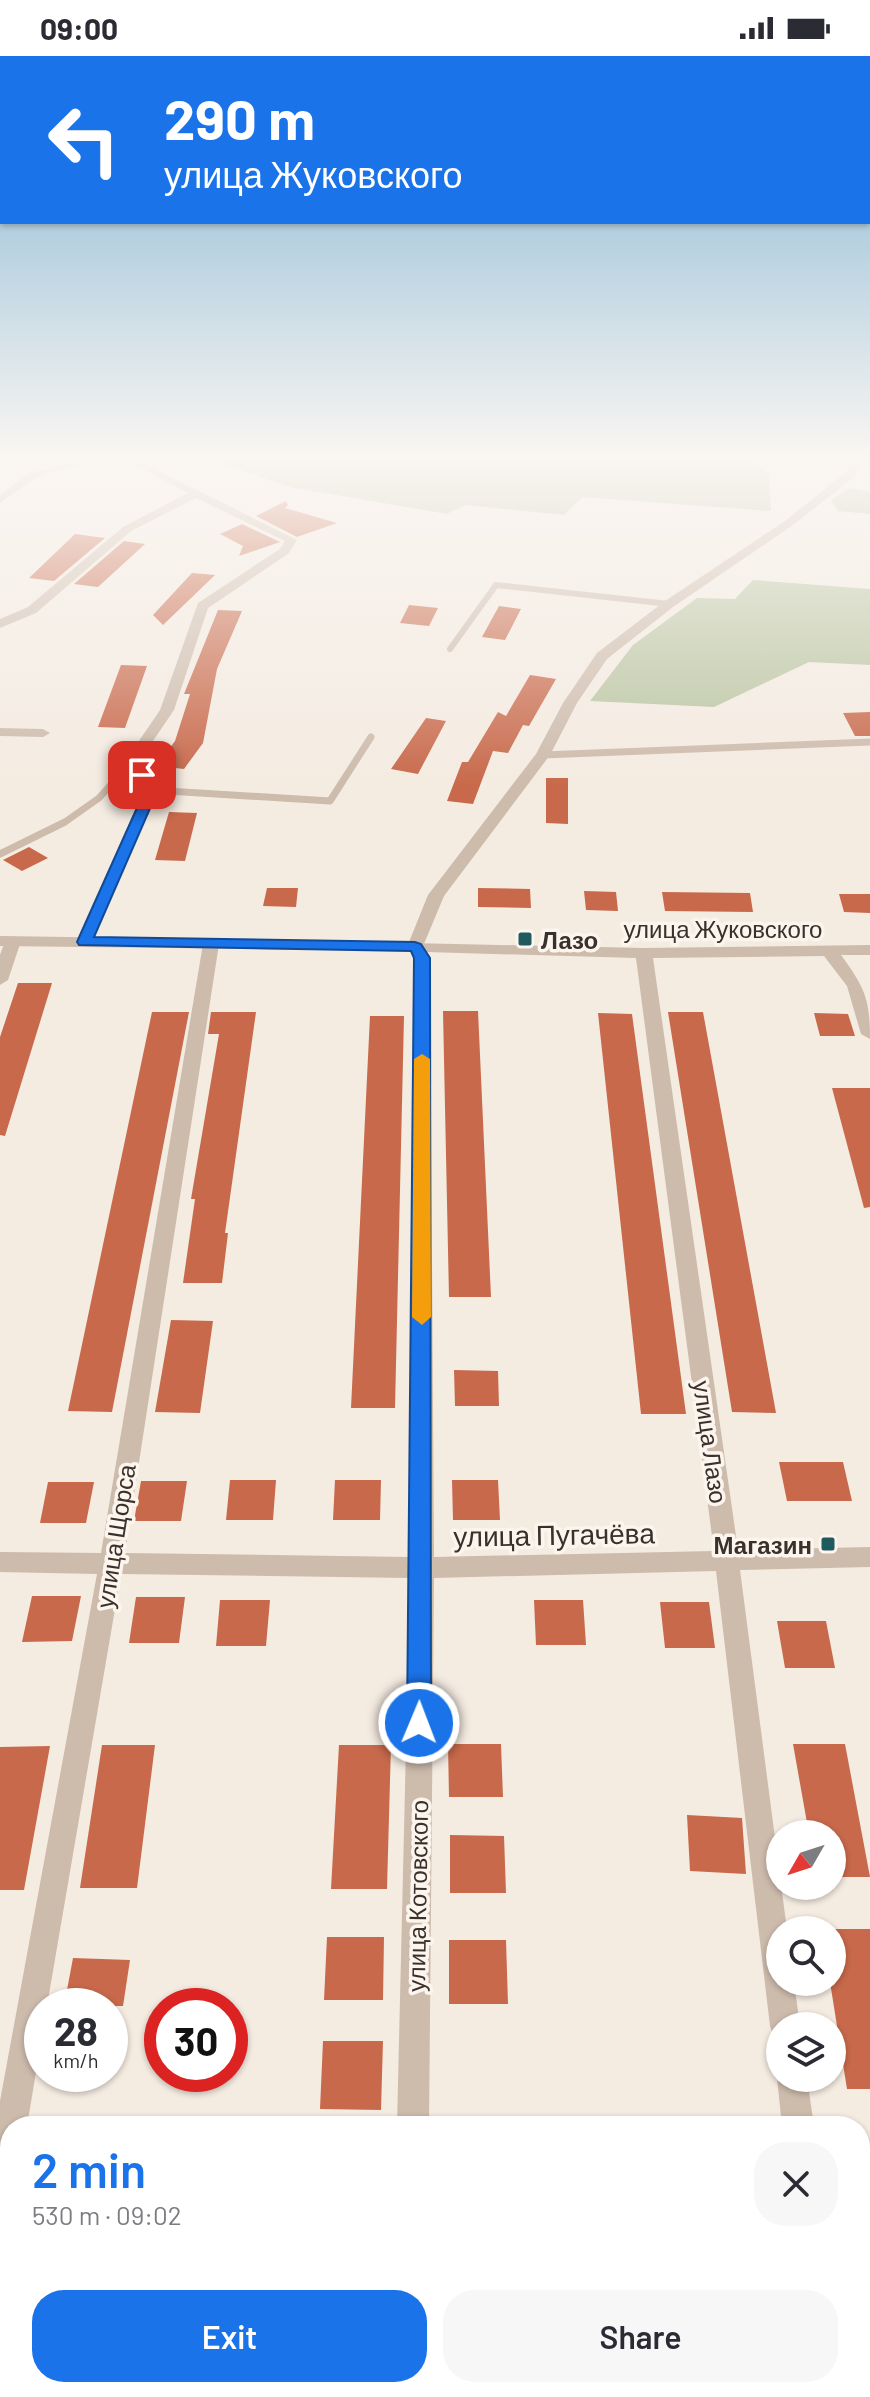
<!DOCTYPE html>
<html lang="en">
<head>
<meta charset="utf-8">
<style>
  :root { --surface:#fff; --page:#f7f7f7; --text:#2b2b33; --muted:#7c7c81; --accent:#1a73e8 }
  body { margin:0; font-family:Barlow,sans-serif; background:var(--page); color:var(--text); height:100vh; display:flex; flex-direction:column; font-size:30px; white-space:nowrap }
  * { box-sizing:border-box; margin:0 }
  p { font-size:26px; color:var(--muted) }
  .icon { flex:none; width:44px; height:44px; fill:none; stroke:currentColor; stroke-width:2; stroke-linecap:round; stroke-linejoin:round }
  .map { position:relative; flex:1; overflow:hidden }
  .sheet { position:absolute; left:0px; top:2060px; width:870px; height:282px; display:flex; flex-direction:column; background:var(--surface); border-radius:32px 32px 0 0; box-shadow:0 2px 6px #0004 }
  .sheet>* { flex:none }
  .banner { position:absolute; left:0px; top:0px; width:870px; height:168px; box-shadow:0 2px 6px #0004; background:#1a73e8; color:#fff; overflow:hidden }
  .needle { width:52px; rotate:231deg }
  .fabs { position:absolute; left:766px; top:1764px; display:grid; gap:16px }
  .fabs a { display:grid; place-items:center; width:80px; height:80px; border-radius:50%; background:var(--surface); box-shadow:0 2px 6px #0004; font-size:40px }
  .speed { position:absolute; left:24px; top:1932px; display:flex; gap:16px; font-size:40px; font-weight:700; text-align:center }
  .speed>* { display:grid; place-content:center; width:104px; height:104px; border-radius:50%; background:var(--surface); box-shadow:0 2px 6px #0004; line-height:1 }
  .speed small { font-size:20px; font-weight:400 }
  .speed .limit { border:12px solid #d22; background:#fff; color:#111 }
  .pin { position:absolute; display:grid; place-items:center; width:68px; height:68px; color:#fff; margin:-34px; border-radius:16px; box-shadow:0 4px 12px #0006 }
  .me { position:absolute; width:88px; margin:-44px; rotate:1deg; stroke-linejoin:round; filter:drop-shadow(0 0 6px #0008) }
  .turn { display:flex; align-items:center; gap:28px; height:168px; padding:0 32px; font-size:36px }
  .turn .icon { width:104px; height:104px; stroke-width:2.5 }
  .turn b { display:block; font-size:56px; line-height:68px }
  .round { display:grid; place-items:center; flex:none; width:84px; height:84px; border-radius:32px; background:var(--page) }
  .overview { display:flex; align-items:center; justify-content:space-between; height:136px; padding:0 32px }
  h1 { font-size:48px; font-weight:600; line-height:60px; color:var(--accent) }
  .primary-button { display:flex; gap:16px; margin-top:auto; padding:16px 32px }
  .primary-button a { flex:1; height:92px; border-radius:32px; background:var(--accent); color:#fff; font-size:32px; font-weight:600; line-height:92px; text-align:center }
  .primary-button a+a { background:var(--page); color:var(--text) }
  .status { display:flex; justify-content:space-between; align-items:center; height:56px; padding:0 40px; background:var(--surface); direction:ltr }
  .status svg { height:22px; fill:currentColor }
  .map>svg:first-child { display:block }
</style>
</head>
<body>
<div class="status"><b>09:00</b><svg viewBox="0 0 49 12"><path d="M0 12V9h3v3zM5 12V6h3v6zM10 12V3h3v9zM15 12V0h3v12zM26 1h20v11H26zM47 4h2v5h-2z"/></svg></div>
<div class="map">
<svg width="870" height="2341" viewBox="0 0 870 2341">
  <rect width="100%" height="100%" fill="#f4ebe1"/>
  <path fill="#b8c4a0" d="M207,403H759L755,405L769,419L771,455L582,441L564,459L465,449L447,458L290,431Z
    M850,432L870,436V458L838,455L831,444Z
    M753,524L870,533V609L809,606L714,651L590,645L633,589L697,542L735,543Z"/>
  <path fill="#c8694b" d="M286,445L288,449L285,452L337,467L297,481L256,460Z
    M242,468L280,486L239,500L243,490L220,478Z
    M75,478L105,482L54,525L29,522Z
    M124,485L145,488L98,531L74,528Z
    M192,517L215,519L163,569L153,559Z
    M409,549L438,552L429,570L400,567Z
    M499,550L521,553L505,584L482,581Z
    M218,554L242,555L217,613L203,687L184,713L157,710L175,685L190,638H184Z
    M121,609L147,610L125,672L98,671Z
    M530,619L556,623L529,670L523,669L508,697L493,695L473,748L447,745L462,706H468L498,656L506,660Z
    M870,656V680H855L843,657Z
    M426,662L446,665L418,718L391,713Z
    M546,722H568V768L546,767Z
    M169,756L197,757L185,805L155,804Z
    M29,791L48,802L22,815L3,804Z
    M267,832H298L296,851L263,850Z
    M478,832L530,833L531,852L478,851Z
    M584,835L616,836L618,855L586,854Z
    M662,836L750,837L753,856L665,855Z
    M839,838H870V857L844,856Z
    M18,927H52L5,1080L0,1079V981Z
    M443,955H478L491,1241H449Z
    M152,956H189L112,1356L68,1355Z
    M211,956H256L225,1177H228L222,1227H183L195,1143H191L219,978H208Z
    M668,956H703L776,1357L732,1356Z
    M598,957L632,958L686,1358H641Z
    M814,957L848,958L855,980H820Z
    M370,960H404L395,1352H351Z
    M832,1032H870V1151L864,1152Z
    M171,1264L213,1265L200,1357L155,1356Z
    M454,1314L498,1315L499,1350H455Z
    M779,1406H843L852,1445H787Z
    M230,1424H276L273,1464H226Z
    M335,1424H381L380,1464H333Z
    M452,1424H498L500,1464H453Z
    M141,1425H187L181,1465H134Z
    M48,1426H94L86,1467H40Z
    M32,1540H81L72,1585L22,1586Z
    M136,1541H185L179,1587H129Z
    M220,1544H270L266,1590H216Z
    M534,1544H583L586,1589H536Z
    M660,1546H709L715,1592H665Z
    M777,1565H826L835,1612H785Z
    M448,1688H501L503,1741H449Z
    M793,1688H845L870,1821H832V1778H809Z
    M102,1689H155L137,1832H80Z
    M339,1689H391L387,1833H331Z
    M50,1690L24,1834H0V1691Z
    M687,1759L742,1762L746,1818L690,1815Z
    M450,1779L504,1780L506,1837H450Z
    M870,1873V2033H847L830,1926L832,1873Z
    M327,1881H384L383,1944H324Z
    M449,1884H506L508,1948H449Z
    M73,1902L130,1904L123,1950H64Z
    M323,1985H383L381,2054L320,2053Z"/>
  <g fill="none" stroke-linecap="round" stroke-linejoin="round">
    <path stroke="#cdbbac" stroke-width="6" d="M450,593L496,529L669,548"/>
    <path stroke="#cdbbac" stroke-width="7" d="M543,699L870,686
      M151,734L330,745L371,681
      M0,798L65,766L99,742L133,704"/>
    <path fill="#cdbbac" fill-rule="evenodd" d="M86,403H102L37,421L0,447V439L29,417Z
      M122,403H135L297,484L289,497L208,552L174,654L140,704L158,734L92,886L84,891L76,886L144,734L126,704L160,654L198,547L280,493L285,485L196,442L131,475L36,557L0,572V563L28,551L123,471L188,437Z
      M0,672L43,673L50,677L43,681L0,680Z
      M13,880L21,885L8,924L0,929V899L5,885Z
      M211,883L219,888L125,1497L410,1501L414,902L407,891L409,887L644,892L870,889V899H841C865,932 870,943 870,983L861,978L847,930L824,900L653,902L738,1494L870,1491V1511L740,1514L787,1874H780V1926H794L800,1970H780V1983L774,1981L770,1970L716,1515L434,1522L429,2070H397L410,1522L121,1518L47,1950H42V1980L27,2070H10V2147L0,2151V2045L97,1518L0,1516V1496L101,1497L203,888ZM427,896L636,902L714,1495L434,1501L430,902Z
      M780,2014V2022H807L814,2070H782L777,2022Z
      M392,2332H426V2341H392Z
      M813,2332H847L849,2341H815Z"/>
    <path fill="#cdbbac" fill-rule="evenodd" d="M852,403H862L854,421L793,469L673,551L607,603L577,647L550,699L444,840L421,895L0,890V880L409,886L428,839L536,698L563,647L597,597L665,545L785,465L845,417Z"/>
  </g>
  <linearGradient id="sky" x2="0" y2="1"><stop stop-color="#7eb2d2"/><stop offset="0.55" stop-color="#faf6f2"/><stop offset="1" stop-color="#faf6f2" stop-opacity="0"/></linearGradient>
  <rect width="870" height="730" fill="url(#sky)"/>
  <path fill="#1a73e8" stroke="#114b97" stroke-width="2" d="M142,715L147,716L158,734L94,881L415,886L421,888L430,902L431,1667L428,1675L419,1678L411,1675L407,1667L414,902L411,895L79,889L77,886L145,734L136,719Z"/>
  <path fill="#f59e0b" d="M422,998L430,1003L431,1261L422,1269L412,1261L414,1003Z"/>
  <g fill="#1f5a5e" stroke="#fbf5ee" stroke-width="3">
    <rect x="517" y="875" width="16" height="16" rx="4"/>
    <rect x="820" y="1480" width="16" height="16" rx="4"/>
  </g>
  <g text-anchor="middle" dominant-baseline="central" stroke-width="7" stroke-linejoin="round" paint-order="stroke">
    <g font-size="24" fill="#3b302b" stroke="#fbf5ee">
      <text x="723" y="872">улица Жуковского</text>
      <text transform="translate(711 1386) rotate(82)">улица Лазо</text>
      <text transform="translate(115 1480) rotate(-81)">улица Щорса</text>
      <text transform="translate(417 1840) rotate(-89)">улица Котовского</text>
    </g>
    <g font-size="24" font-weight="bold" fill="#3b302b" stroke="#fbf5ee" text-anchor="start">
      <text x="541" y="883">Лазо</text>
      <text x="812" y="1488" text-anchor="end">Магазин</text>
    </g>
    <g font-size="28" fill="#3b302b" stroke="#fbf5ee">
      <text transform="translate(554 1478) rotate(-1)">улица Пугачёва</text>
    </g>
  </g>
</svg>
<div class="fabs">
<a><svg class="needle" viewBox="-14 -14 28 28"><path d="M0-13l5 13h-10z" fill="#e53935"/><path d="M0 13l5-13h-10z" fill="#7c7c81"/></svg></a>
<a><svg class="icon" aria-label="search" viewBox="0 0 24 24"><circle cx="10" cy="10" r="6"/><path d="M15 15l6 6"/></svg></a>
<a><svg class="icon" aria-label="layers" viewBox="0 0 24 24"><path d="M12 4l9 5-9 5-9-5zM3 14l9 5 9-5"/></svg></a>
</div>
<div class="speed"><div>28<small>km/h</small></div><div class="limit">30</div></div>
<div class="pin" style="left:142px;top:719px;background:#d93025"><svg class="icon" aria-label="arrive" viewBox="0 0 24 24"><path d="M6 21V4h12l-3 4 3 4H6"/></svg></div>
<svg class="me" style="left:419px;top:1667px" viewBox="-20 -20 40 40"><circle r="17" fill="#1a73e8" stroke="#fff" stroke-width="3"/><path d="M0-11L8 9 0 5-8 9z" fill="#fff"/></svg>
<div class="banner">
<div class="turn"><svg class="icon" aria-label="left" viewBox="0 0 24 24"><path d="M17 20v-9H6M10 6l-5 5 5 5"/></svg><div><b>290 m</b>улица Жуковского</div></div>
</div>
<section class="sheet">
<div class="overview"><div><h1>2 min</h1><p>530 m · 09:02</p></div><a class="round"><svg class="icon" aria-label="close" viewBox="0 0 24 24"><path d="M6 6l12 12M18 6L6 18"/></svg></a></div>
<div class="primary-button"><a>Exit</a><a>Share</a></div>
</section>
</div>
</body>
</html>
